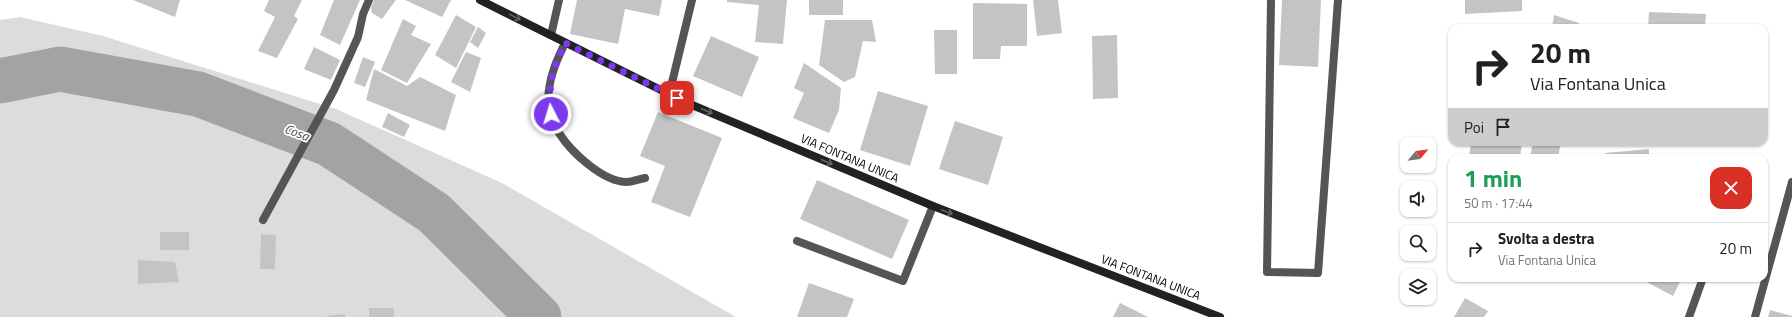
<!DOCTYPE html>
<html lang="it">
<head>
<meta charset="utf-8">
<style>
  :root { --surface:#fff; --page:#f2f2f2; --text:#202124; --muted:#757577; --line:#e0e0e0 }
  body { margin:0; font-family:"Titillium Web",sans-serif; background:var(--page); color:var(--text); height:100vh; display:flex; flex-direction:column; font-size:15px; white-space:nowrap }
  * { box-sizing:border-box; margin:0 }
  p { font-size:13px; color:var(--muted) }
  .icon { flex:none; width:22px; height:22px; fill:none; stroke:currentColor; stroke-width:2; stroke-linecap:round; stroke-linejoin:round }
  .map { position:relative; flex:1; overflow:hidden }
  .sheet { position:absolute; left:1448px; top:154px; width:320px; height:128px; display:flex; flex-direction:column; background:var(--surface); border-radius:12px; box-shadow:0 1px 3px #0004 }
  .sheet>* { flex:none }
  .top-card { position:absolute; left:1448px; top:24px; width:320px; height:122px; border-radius:12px; box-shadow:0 1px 3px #0004; background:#fff; color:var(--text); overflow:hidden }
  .needle { width:26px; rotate:61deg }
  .tools { position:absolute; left:1400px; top:137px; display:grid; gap:8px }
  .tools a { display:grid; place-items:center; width:36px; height:36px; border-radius:8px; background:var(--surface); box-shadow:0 1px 3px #0004; font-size:20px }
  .pin { position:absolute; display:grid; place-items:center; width:34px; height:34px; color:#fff; margin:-17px; border-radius:8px; box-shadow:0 2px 6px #0006 }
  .me { position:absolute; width:44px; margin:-22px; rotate:355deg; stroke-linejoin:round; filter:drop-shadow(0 0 3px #0008) }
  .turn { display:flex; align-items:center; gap:14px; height:84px; padding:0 16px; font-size:18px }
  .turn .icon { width:52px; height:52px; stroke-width:2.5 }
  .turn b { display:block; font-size:28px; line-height:34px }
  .then { display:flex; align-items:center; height:38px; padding:0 16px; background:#0003; gap:8px; font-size:15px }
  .round { display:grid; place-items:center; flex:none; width:42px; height:42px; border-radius:12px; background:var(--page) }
  .summary { display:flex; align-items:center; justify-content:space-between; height:68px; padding:0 16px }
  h1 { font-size:24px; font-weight:700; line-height:30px; color:#1e9e55 }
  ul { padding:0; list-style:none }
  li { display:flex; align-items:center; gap:12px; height:52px; padding:0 16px; border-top:1px solid var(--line) }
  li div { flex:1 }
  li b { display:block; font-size:15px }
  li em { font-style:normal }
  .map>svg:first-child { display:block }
</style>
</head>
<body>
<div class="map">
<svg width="1792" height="317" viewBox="0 0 1792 317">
  <rect width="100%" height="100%" fill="#fff"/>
  <path fill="#dcdcdc" d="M20,17L103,36L336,109L502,183L736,317H0V20Z"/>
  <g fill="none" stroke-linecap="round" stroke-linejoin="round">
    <path stroke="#a3a3a3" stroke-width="45" d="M0,81L60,69L198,94L329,144L434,213L539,317"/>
  </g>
  <path fill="#c4c4c4" d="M133,0H180L175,17Z
    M269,0H302L294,16L298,19L277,58L258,51L275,17L264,11Z
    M334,0H360L340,45L320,35Z
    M374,0H396L382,19L372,13L371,7Z
    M405,0H451L442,17Z
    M577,0H662L659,16L625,9L618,44L570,34Z
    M727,0H787L783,44L755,42L759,5L727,2Z
    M809,0H843V15H809Z
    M1033,0H1058L1062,33L1037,36Z
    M1282,0H1321L1318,67L1279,65Z
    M1465,0H1522V11L1465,14Z
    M973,3L1027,4V46H1001L1000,59H973Z
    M1649,12L1706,14L1705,28H1648Z
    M456,15L476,27L456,68L435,55Z
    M1554,15L1579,23L1578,28H1552Z
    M403,19L416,26L411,35L431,44L407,83L381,70Z
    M825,20H872L876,42L863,41L855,77L844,82L819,65Z
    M478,27L486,33L478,48L470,42Z
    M934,30H957V74H935Z
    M1117,35L1118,98L1093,99L1092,36Z
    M711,36L759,57L742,97L693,76Z
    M314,47L340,60L331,80L304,69Z
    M466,52L481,58L470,92L451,82Z
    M363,57L375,62L365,87L354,83Z
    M804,63L841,88L839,110L829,133L793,118L804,93L794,88Z
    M374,69L407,86L420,77L456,95L445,131L366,100Z
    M878,91L928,106L910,166L860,150Z
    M658,112L722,138L690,217L651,202L665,166L640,156Z
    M388,113L410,125L404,137L382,127Z
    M955,121L1003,137L988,185L939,169Z
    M1471,142H1522L1520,158H1469Z
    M1533,142H1561L1558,158H1530Z
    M1649,149V158H1605V153Z
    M817,180L909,220L892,259L800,219Z
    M160,232H189V250H160Z
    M261,234L276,235L275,269H260Z
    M138,260L175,262L179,282L138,284Z
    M1639,278H1682L1673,296Z
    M809,283L854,299L847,317H797Z
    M1465,298L1488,311L1484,317H1454Z
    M1120,303L1148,317H1113Z
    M369,308H394V317H369Z
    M1770,310L1792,316V317H1768Z
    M345,314V317H327V316Z"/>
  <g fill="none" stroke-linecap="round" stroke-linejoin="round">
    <path stroke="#555" stroke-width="8" d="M1271,0L1267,272L1318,273L1338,0
      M551,35L559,0
      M565,43C558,58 551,72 549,89C547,103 552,120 559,133C571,152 603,182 627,182C632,182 639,179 645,178
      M669,95L692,0
      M263,220L334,90L358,37L363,14L369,0
      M797,241L903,281L933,206
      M1689,317L1703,278
      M1755,317L1792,182"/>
    <path stroke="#222" stroke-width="8" d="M480,0L685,102L933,206L1220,317"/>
  </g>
  <defs><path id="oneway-shaft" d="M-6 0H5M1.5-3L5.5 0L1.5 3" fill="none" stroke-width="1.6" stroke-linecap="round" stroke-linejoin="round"/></defs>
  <g stroke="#646464">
    <use href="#oneway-shaft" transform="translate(515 17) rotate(26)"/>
    <use href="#oneway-shaft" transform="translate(707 111) rotate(23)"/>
    <use href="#oneway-shaft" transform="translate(827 162) rotate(23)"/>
    <use href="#oneway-shaft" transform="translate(947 212) rotate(21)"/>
  </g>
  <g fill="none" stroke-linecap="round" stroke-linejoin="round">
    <path stroke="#7c3aed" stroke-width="7" stroke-dasharray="0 12.6" d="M551,114C548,81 552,72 565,43L677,98"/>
  </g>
  <g text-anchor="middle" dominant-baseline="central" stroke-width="3.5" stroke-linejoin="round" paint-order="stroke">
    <g font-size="12" fill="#000" stroke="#fff">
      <text transform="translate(850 158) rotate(23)">VIA FONTANA UNICA</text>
      <text transform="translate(1151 277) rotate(21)">VIA FONTANA UNICA</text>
    </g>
    <g font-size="13" font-style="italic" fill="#444" stroke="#fff">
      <text transform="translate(297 132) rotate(21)">Cosa</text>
    </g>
  </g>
</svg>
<div class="tools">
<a><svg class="needle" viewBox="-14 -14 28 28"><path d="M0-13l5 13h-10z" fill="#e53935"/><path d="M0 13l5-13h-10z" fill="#757577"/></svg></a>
<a><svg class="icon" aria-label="sound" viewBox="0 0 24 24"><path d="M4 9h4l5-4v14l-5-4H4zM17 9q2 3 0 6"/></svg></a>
<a><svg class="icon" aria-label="search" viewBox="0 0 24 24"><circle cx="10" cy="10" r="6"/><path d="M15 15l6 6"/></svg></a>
<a><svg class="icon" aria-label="layers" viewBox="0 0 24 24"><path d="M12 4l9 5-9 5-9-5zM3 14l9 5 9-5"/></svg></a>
</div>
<div class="pin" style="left:677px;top:98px;background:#d93025"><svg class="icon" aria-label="arrive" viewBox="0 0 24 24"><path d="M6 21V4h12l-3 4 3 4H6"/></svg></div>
<svg class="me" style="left:551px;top:114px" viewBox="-20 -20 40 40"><circle r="17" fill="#7c3aed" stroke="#fff" stroke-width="3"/><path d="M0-11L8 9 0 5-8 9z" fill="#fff"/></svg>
<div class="top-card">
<div class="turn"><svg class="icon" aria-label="right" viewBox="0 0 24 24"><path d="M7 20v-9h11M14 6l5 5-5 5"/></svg><div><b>20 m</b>Via Fontana Unica</div></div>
<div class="then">Poi<svg class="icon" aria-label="arrive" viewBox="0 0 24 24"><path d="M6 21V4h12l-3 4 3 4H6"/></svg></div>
</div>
<section class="sheet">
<div class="summary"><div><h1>1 min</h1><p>50 m · 17:44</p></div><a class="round" style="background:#d93025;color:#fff"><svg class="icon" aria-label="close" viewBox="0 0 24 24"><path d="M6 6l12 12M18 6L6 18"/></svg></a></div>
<ul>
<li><svg class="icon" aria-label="right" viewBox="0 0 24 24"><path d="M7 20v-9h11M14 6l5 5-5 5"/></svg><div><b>Svolta a destra</b><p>Via Fontana Unica</p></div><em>20 m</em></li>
</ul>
</section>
</div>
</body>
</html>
